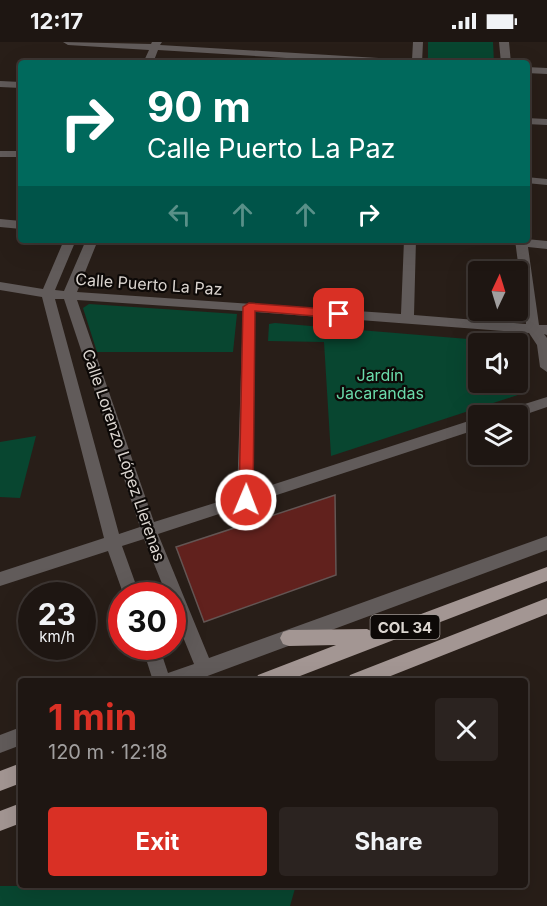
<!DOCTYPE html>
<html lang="en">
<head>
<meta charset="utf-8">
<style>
  :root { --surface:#1e1612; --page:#2b2320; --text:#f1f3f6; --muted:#a19f9f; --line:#3c3532; --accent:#d93025 }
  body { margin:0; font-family:Inter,sans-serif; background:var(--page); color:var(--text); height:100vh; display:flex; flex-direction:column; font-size:22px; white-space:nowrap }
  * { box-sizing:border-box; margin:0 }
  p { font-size:20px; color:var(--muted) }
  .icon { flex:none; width:33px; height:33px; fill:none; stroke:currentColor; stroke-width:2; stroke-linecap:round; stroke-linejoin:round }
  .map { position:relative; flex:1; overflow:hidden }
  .details { position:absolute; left:18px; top:636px; width:510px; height:210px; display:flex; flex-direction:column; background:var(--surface); border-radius:6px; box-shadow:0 6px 24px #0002,0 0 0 2px var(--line) }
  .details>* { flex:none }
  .banner { position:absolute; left:18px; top:18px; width:512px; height:183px; border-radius:6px; box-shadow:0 6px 24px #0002,0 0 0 2px var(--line); background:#00695c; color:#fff; overflow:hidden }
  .needle { width:39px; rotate:4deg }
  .fabs { position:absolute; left:468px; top:219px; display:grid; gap:12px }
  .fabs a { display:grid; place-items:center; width:60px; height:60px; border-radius:6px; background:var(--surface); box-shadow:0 6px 24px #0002,0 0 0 2px var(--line); font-size:30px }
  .speed { position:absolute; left:18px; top:540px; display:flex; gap:12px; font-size:30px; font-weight:700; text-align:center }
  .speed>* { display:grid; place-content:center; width:78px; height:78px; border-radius:50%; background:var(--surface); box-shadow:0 6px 24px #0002,0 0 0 2px var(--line); line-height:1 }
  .speed small { font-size:15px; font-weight:400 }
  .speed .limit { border:9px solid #d22; background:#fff; color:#111 }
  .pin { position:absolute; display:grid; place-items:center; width:51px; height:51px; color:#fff; margin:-26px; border-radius:12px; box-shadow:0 3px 9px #0006 }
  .me { position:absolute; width:66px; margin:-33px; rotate:1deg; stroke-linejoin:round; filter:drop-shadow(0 0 4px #0008) }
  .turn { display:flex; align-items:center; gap:21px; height:126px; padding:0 30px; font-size:27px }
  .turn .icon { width:78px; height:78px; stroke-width:2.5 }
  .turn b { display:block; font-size:42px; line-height:51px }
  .lanes { display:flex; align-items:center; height:57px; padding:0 30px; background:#0003; justify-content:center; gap:30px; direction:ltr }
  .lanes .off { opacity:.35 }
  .round { display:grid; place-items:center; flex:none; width:63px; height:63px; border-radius:6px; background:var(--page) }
  .summary { display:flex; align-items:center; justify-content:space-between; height:102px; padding:0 30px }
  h1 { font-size:36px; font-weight:700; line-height:45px; color:var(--accent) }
  .cta { display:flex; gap:12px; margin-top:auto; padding:12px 30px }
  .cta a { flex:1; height:69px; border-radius:6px; background:var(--accent); color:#fff; font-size:24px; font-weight:700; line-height:69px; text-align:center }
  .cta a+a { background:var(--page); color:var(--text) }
  .status { display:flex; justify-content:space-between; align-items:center; height:42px; padding:0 30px; background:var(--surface); direction:ltr }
  .status svg { height:16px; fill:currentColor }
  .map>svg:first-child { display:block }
</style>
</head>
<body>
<div class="status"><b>12:17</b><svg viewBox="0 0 49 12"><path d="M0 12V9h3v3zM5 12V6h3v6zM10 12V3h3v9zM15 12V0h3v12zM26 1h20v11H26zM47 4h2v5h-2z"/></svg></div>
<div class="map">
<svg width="547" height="864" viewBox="0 0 547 864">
  <rect width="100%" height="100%" fill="#281e18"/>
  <path fill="#084630" d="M428,0H493L494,21H428Z
    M89,262L237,272L233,310H97L83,266Z
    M275,281L517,301L478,302V340H518V302L523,306L527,345L524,351L331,414L324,300L268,299L269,282Z
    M36,394L20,456L0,455V400Z
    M296,843L290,864H0V844Z"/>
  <path fill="#61211d" stroke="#635553" stroke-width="1.5" d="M335,453L336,533L204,580L176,505Z"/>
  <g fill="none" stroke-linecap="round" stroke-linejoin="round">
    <path fill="#615b5a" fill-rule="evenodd" d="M63,0L151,2L152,0H162L160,3L412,18L413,0H423L422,21H367L158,8L153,21H143L149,8L68,3Z
      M499,0H509L511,21H501Z
      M526,25L547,26V32L526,31Z
      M0,39L21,40V46L0,45Z
      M526,76L547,77V83L526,82Z
      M0,109H21V115H0Z
      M526,135L547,137V143L526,141Z
      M0,177L21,179V187L0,185Z
      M526,197L547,199V207L528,205L539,283H547V293L544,292L547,296V330L540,325L537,303L529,291L255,270L253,449L478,376V387L158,492L209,616L547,494V508L194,639H153L142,604H159L168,631L194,622L172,568V554H167L144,497L122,504L140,554H124L108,509L0,544V530L104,496L42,255L0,248V240L43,247L64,198H76L55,248L64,249L86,198H98L77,250L401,272L404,198H416L414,273L526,282L515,198ZM55,257H64L140,485L119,492ZM77,258L243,269L237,454L154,480Z
      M547,355V365L518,375L497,374L499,370Z
      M21,685V703L0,711V693Z"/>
    <path fill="#a39693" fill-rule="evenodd" d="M547,525V539L287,639H255L258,633L336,603L289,604L283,602L280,596L283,590L289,588L367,587L373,590Z
      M547,556V572L378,639H347L350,633Z
      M21,721V741L0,749V729Z
      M21,761V781L0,789V769Z"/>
  </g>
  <path fill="#d93025" stroke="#8d1f18" stroke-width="1.5" d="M249,261L339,268L345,272L339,276L255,269L253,458L246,463L239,458L243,265Z"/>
  <g text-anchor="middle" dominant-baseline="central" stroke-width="4.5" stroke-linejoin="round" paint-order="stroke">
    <rect fill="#0d0907" stroke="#9e9894" stroke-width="1.5" x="370.5" y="573" width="69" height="24" rx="4.5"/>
    <g font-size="15" font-weight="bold" fill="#dcd6d1">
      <text x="405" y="585">COL 34</text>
    </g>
    <g font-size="16" fill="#dcd6d1" stroke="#0d0907">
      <text transform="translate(149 242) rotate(4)">Calle Puerto La Paz</text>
      <text transform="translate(124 413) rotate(71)">Calle Lorenzo López Llerenas</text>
    </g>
    <g font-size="16" fill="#6bdbab" stroke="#0d0907">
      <text x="380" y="333">Jardín<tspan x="380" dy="18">Jacarandas</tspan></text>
    </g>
  </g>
</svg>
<div class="fabs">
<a><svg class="needle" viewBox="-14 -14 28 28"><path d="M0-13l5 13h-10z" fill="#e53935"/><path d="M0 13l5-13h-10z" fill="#a19f9f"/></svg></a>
<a><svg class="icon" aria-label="sound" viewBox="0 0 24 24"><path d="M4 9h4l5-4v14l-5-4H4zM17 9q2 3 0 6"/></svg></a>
<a><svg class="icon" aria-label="layers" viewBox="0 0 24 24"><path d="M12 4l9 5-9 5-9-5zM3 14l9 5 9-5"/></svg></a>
</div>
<div class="speed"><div>23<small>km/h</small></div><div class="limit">30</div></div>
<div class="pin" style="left:339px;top:272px;background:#d93025"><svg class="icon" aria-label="arrive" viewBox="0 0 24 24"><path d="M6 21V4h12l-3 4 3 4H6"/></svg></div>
<svg class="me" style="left:246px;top:458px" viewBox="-20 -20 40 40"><circle r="17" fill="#d93025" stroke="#fff" stroke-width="3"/><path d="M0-11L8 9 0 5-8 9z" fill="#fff"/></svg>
<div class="banner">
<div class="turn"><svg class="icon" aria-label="right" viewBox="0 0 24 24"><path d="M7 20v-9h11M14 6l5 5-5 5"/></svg><div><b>90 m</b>Calle Puerto La Paz</div></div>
<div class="lanes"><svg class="icon off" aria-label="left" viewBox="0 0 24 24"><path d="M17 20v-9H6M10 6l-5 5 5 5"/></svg><svg class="icon off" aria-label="ahead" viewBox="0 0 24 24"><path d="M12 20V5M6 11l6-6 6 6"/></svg><svg class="icon off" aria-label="ahead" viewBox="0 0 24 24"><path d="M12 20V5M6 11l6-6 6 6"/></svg><svg class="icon" aria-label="right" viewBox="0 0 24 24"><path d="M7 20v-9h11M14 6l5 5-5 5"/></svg></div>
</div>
<section class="details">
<div class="summary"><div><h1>1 min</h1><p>120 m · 12:18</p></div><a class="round"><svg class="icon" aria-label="close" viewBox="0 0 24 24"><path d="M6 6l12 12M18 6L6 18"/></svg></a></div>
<div class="cta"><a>Exit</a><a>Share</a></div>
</section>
</div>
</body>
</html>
